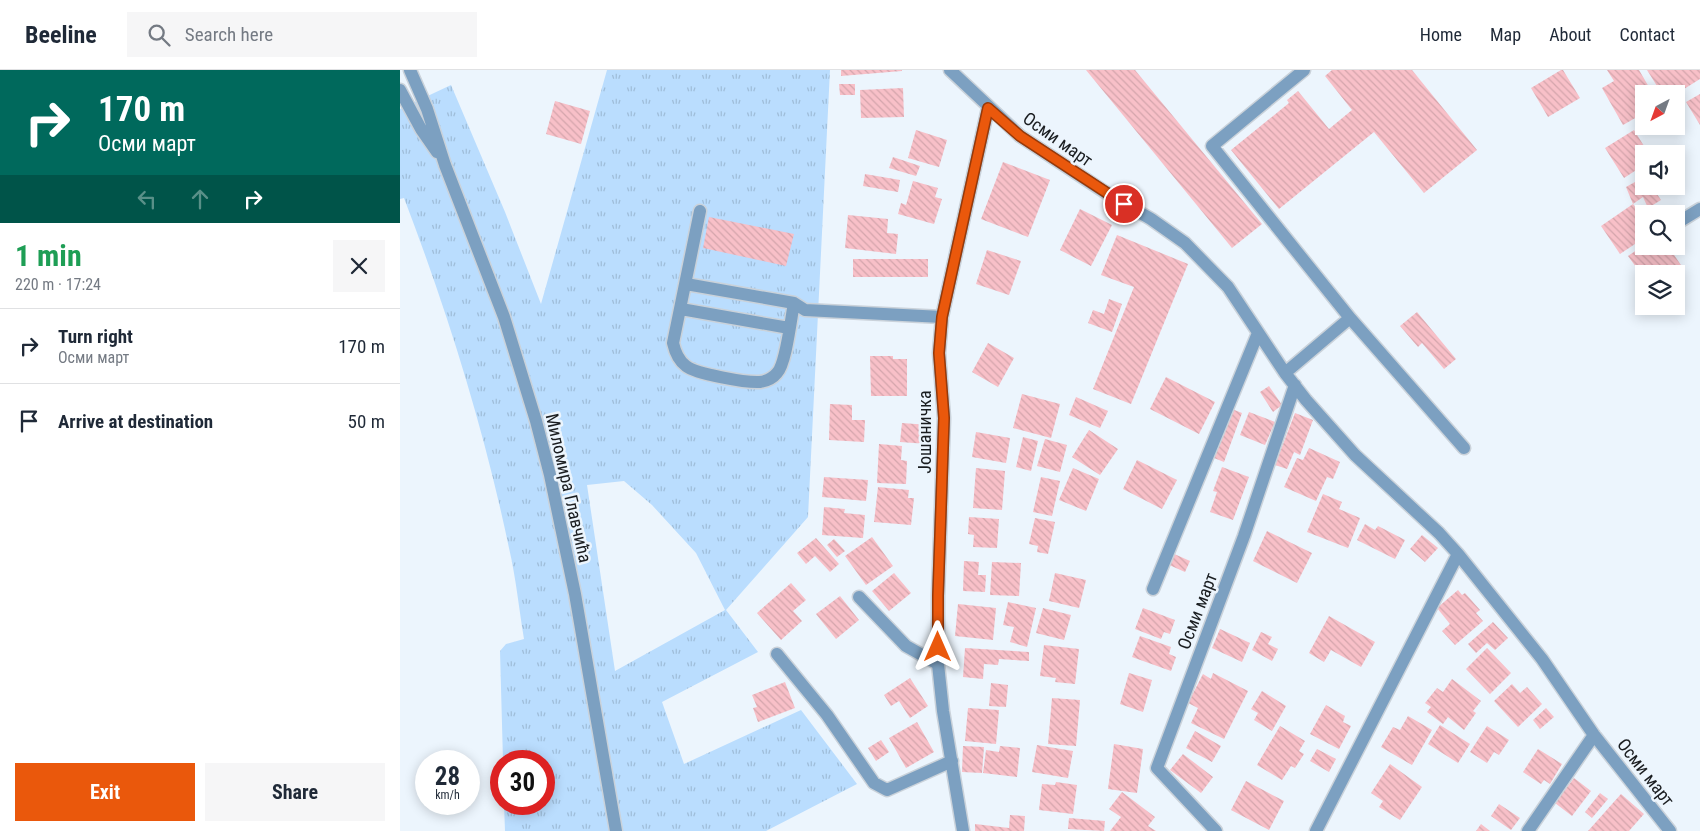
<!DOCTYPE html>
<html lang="en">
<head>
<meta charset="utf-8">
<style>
  :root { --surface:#fff; --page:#f6f6f7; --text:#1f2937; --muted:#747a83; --line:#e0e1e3; --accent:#ea580c }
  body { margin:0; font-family:"Roboto Condensed",sans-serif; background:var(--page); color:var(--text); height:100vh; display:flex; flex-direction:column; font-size:19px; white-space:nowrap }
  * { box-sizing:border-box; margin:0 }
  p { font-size:16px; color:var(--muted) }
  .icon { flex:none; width:28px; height:28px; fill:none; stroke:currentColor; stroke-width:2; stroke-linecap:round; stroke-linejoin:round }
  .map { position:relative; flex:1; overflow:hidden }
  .details { display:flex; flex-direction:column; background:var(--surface); width:400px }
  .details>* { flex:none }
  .top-card { background:#00695c; color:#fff; overflow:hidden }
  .needle { width:32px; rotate:221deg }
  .controls { position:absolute; left:1235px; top:15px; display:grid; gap:10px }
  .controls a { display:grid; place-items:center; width:50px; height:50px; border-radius:0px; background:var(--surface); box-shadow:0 2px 12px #0003; font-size:25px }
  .speed { position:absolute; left:15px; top:680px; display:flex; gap:10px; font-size:25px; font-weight:700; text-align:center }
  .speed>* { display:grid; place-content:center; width:65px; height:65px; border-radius:50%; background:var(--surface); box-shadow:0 2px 12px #0003; line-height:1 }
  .speed small { font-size:12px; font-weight:400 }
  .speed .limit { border:8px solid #d22; background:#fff; color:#111 }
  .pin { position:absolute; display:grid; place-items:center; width:42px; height:42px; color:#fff; margin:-21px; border:2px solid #fff; border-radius:50%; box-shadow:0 1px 5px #0007 }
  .me { position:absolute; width:55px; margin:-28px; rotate:0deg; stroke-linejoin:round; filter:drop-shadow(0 0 4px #0008) }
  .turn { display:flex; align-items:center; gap:18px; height:105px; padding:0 15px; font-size:22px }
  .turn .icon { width:65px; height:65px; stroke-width:2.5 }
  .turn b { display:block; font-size:35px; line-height:42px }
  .lanes { display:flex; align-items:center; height:48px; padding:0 15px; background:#0003; justify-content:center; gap:25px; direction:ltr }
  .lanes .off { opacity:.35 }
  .round { display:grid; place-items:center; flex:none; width:52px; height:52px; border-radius:0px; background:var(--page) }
  .overview { display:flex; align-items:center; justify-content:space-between; height:85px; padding:0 15px }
  h1 { font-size:30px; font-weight:700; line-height:38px; color:#1e9e55 }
  .primary-button { display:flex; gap:10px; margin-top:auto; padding:10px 15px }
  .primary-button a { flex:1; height:58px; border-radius:0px; background:var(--accent); color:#fff; font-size:20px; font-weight:700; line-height:58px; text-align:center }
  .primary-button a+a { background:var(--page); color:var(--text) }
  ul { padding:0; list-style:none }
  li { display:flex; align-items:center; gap:15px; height:75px; padding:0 15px; border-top:1px solid var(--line) }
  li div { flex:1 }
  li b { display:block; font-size:19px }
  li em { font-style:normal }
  header { display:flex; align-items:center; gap:30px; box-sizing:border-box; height:70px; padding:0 25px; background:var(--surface); border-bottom:1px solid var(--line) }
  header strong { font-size:24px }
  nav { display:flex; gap:28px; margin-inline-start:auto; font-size:18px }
  .search { width:350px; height:45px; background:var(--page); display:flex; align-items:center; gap:12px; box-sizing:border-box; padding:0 18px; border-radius:0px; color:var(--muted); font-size:19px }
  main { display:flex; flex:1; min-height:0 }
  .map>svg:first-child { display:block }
</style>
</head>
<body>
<header>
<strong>Beeline</strong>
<div class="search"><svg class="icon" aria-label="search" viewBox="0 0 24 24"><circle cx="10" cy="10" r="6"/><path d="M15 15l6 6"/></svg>Search here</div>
<nav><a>Home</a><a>Map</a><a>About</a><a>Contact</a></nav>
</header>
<main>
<section class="details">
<div class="top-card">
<div class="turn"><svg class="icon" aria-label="right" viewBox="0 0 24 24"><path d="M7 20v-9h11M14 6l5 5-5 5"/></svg><div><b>170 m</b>Осми март</div></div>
<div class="lanes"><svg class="icon off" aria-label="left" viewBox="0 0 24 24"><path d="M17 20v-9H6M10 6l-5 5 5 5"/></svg><svg class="icon off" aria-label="ahead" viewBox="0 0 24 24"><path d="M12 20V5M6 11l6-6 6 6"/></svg><svg class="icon" aria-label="right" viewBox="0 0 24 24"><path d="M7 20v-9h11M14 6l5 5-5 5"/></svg></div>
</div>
<div class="overview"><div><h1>1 min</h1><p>220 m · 17:24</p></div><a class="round"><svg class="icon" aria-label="close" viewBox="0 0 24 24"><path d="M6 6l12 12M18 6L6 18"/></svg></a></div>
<ul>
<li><svg class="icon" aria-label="right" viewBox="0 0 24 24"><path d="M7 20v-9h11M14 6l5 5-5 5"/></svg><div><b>Turn right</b><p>Осми март</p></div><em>170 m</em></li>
<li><svg class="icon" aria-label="arrive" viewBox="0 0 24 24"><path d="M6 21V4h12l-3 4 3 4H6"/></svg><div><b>Arrive at destination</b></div><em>50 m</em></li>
</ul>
<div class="primary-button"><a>Exit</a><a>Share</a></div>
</section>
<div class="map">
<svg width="1300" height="761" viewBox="0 0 1300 761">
  <defs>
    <pattern id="grass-tufts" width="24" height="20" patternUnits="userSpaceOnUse" patternTransform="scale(1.25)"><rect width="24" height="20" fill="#baddfe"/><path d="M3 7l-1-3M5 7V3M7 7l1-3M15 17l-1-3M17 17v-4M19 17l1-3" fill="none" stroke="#9fbdd9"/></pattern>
    <pattern id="building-back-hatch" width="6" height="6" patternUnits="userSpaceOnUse" patternTransform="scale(1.25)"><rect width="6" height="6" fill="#f8c0c8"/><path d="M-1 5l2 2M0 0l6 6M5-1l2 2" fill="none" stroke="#d4a5ac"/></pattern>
  </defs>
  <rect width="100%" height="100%" fill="#ecf5fd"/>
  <path fill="url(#grass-tufts)" fill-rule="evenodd" d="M207,0H430L408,447L326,540L358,582L262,632L284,694L401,640L457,714L366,761H105L104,734H144V691H103L100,581L106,574L124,569C119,539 116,508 109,478C84,359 48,243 4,128L0,129V39L51,15L105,142L141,234ZM224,411L252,435L296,483L325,540L215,601L187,415Z"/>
  <path fill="url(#building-back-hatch)" d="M441,0H502V1L441,6Z
    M686,0H735L862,154L832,178Z
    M932,0H1012L1077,80L1024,123L974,62L879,139L831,80L889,33L887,30L898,21L929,59L952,40L925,6Z
    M1161,0H1163L1180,28L1148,47L1131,18Z
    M1207,0H1239L1253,24H1244V43L1223,55L1202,18L1214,11Z
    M1247,0H1300V9L1276,24H1262Z
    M439,14H455V25H440Z
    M503,18L504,47L461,48L460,20Z
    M1300,24V55L1286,32Z
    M155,31L190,41L181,74L146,64Z
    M516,60L547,70L539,97L508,88Z
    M1234,60L1249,84H1244V95L1224,108L1205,78Z
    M493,87L520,96L516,106L489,98Z
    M603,92L650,110L628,167L581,149Z
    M465,104L500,110L498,122L463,116Z
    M1244,107V116H1263L1265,120L1257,124L1261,130L1248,138L1243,127L1233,134L1244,149V168L1220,184L1201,156L1233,134L1226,117Z
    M513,111L538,118L535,127L542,129L534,154L498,144L501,133L506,135Z
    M1261,137L1266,144H1251Z
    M680,139L712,155L691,196L660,180Z
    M448,145L488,149L487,163L498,164L496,184L445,178Z
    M309,147L394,164L386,196L303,178Z
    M717,165L788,194L731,334L693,319L734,217L701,205Z
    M1244,175V176H1268L1285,201L1276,207V204H1244V208L1228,186Z
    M587,180L621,191L609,225L576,214Z
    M453,189H528V207H453Z
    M709,229L722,234L712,262L688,253L693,240L704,244Z
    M1017,242L1056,289L1044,299L1022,273L1018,277L1000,256Z
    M588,273L614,288L598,317L572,302Z
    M470,286H493V289H507V326H471Z
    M766,307L815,332L799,364L750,339Z
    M869,316L882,335L873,342L860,322Z
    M622,324L660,334L651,368L613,358Z
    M676,327L708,341L700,358L669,345Z
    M430,334L452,335V350H465L464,372L429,370Z
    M832,339L842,343L824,392L814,388Z
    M849,342L875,352L865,375L840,365Z
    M895,343L913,350L900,385L894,382L887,399L875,395Z
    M502,353L529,355L528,374L500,372Z
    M689,360L718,379L700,405L672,387Z
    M576,362L610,368L606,393L572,387Z
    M623,367L638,371L631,401L616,397Z
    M645,369L667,375L660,402L637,396Z
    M479,374L502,376L501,390L507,391L506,414L477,413Z
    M909,378L940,392L933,409L927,407L916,431L884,417L897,388L903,390Z
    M737,390L777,410L762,439L723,419Z
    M822,397L849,407L833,450L810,442L817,422L813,421Z
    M576,398L605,401L602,440L573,438Z
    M673,398L699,409L686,441L659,430Z
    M424,407L468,410L466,431L422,427Z
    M641,407L660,411L652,446L633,442Z
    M478,417L509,420L508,428H514L511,455L474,452Z
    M923,424L942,432L939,439L960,448L948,478L907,462Z
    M424,437L445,439L444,443L465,445L463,468L422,465Z
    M569,447L599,449L597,478L573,477L574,465L568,464Z
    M635,448L655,452L648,484L637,482L638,476L629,474Z
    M965,454L975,460L978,456L1005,470L995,489L957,470Z
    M867,461L912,483L897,513L853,491Z
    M1022,465L1038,478L1025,492L1010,479Z
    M472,467L493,496L466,515L445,486Z
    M416,468L439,494L430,502L415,486L406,494L397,483Z
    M434,469L445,481L437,487L427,475Z
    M772,483L790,491L785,502L767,494Z
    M564,491L579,492L578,505H586L585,522L563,521Z
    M592,492L621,493L619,526L590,525Z
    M494,503L511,523L489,541L472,521Z
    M655,503L686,510L679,538L649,531Z
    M391,513L406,530L393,541L402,551L381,570L357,543Z
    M1058,520L1062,525L1065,523L1080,540L1076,543L1083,551L1055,575L1042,561L1050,554L1037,538Z
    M440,526L459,550L436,569L416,544Z
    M608,532L636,538L627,577L610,572L614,557L603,555Z
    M558,534L596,538L593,570L555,566Z
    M643,538L671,545L664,570L636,563Z
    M743,538L775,550L770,564L764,562L761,569L735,559Z
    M929,546L975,572L961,597L931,580L924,592L909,583Z
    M1093,552L1108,568L1095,580L1087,573L1076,583L1068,574Z
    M820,559L850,573L842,592L812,578Z
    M861,562L872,567L868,574L878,579L872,591L852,580Z
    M740,566L771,577L769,584L776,587L771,601L732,587Z
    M644,575L679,579L675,614L655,612L656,608L640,606Z
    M565,578L629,582V591L599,589L598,595L584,594L583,609L563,607Z
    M1087,578L1111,603L1090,624L1066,599Z
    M729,603L752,610L743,642L720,634Z
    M813,603L848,621L824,669L791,653L798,638L788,633L803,604L811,609Z
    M510,608L528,636L510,648L499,631L491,636L484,625Z
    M1052,609L1081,631L1073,641L1076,643L1064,660L1048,647L1043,654L1027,642L1031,637L1025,633L1037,618L1043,622Z
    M385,612L395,638L358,652L353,638L357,637L352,625Z
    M591,613L608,615L606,637L589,636Z
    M1112,614L1120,623L1127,617L1142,634L1118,657L1094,631Z
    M862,621L886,636L872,661L854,650L858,643L851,639Z
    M652,628L680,630L676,676L648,674Z
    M926,635L945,646L943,652L951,656L939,679L910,664Z
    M568,638L599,640L596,674L565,671Z
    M1146,638L1154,647L1140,659L1133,650Z
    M1008,646L1032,660L1012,695L981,677L993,657L1000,660Z
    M517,652L534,682L506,698L489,668Z
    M1040,655L1070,674L1058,693L1028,674Z
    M880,656L905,671L899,681L904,684L895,698L891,696L882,710L857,695Z
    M1087,656L1109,670L1099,685L1094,682L1087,693L1070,682Z
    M795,661L821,676L812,692L786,678Z
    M481,670L489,682L476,691L468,678Z
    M714,674L743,679L737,723L708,719Z
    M637,675L673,681L668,708L632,702Z
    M563,676L584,677L582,703L562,702Z
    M600,676L620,678L617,707L583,703L586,680L599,682Z
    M917,679L936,689L929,702L910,691Z
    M1138,679L1162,694L1150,714L1144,710L1141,714L1123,702Z
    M783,684L813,707L801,723L770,700Z
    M990,694L1022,717L1000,750L979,737L983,731L971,723Z
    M1174,708L1191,721L1172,746L1155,733Z
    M846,711L884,731L869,760L831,740Z
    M656,712L677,715L673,744L639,740L642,714L655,715Z
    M722,722L755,747L748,756L756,761H710L721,747L709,739Z
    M1200,723L1208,729L1192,748L1185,742Z
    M1221,724L1244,744L1229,761H1188Z
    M1099,734L1120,748L1111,760L1091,746Z
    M610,745L625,746L624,761H575V754L609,758Z
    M669,748L705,751L704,761L668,759Z
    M1081,754L1090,761H1076Z"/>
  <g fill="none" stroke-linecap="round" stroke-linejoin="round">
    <g stroke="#cad2da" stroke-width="15">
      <path id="minor" d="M10,0L27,39L45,95L104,247L136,351L150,405L175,524L216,761
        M550,0L620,66L711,126L751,149L785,173L828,217L885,303L906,330L955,385L1039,463L1058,484L1142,589L1194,665L1270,761
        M904,0L812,76L950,248
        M0,20L21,59L37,82
        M300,141L273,273C275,282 278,290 286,296C296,304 347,313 360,312C367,311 373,308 377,303C386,294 391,248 394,233
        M1282,150L1300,139
        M286,214L394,233L405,240L542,247
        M281,239L389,258
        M885,303L950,248L1064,378
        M753,519L858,263
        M459,527L506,576L538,594
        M377,584L427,645L474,713L487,720L552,691
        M563,761L543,641L538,594V526L544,348L539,283L542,247L588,38
        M816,761L757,698L844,466L895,315
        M916,761L1058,484
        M1128,761L1194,665"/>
    </g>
    <use href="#minor" stroke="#7ca0c1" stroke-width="12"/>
  </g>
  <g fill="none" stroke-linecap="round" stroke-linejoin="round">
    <g stroke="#983908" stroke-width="12">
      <path id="route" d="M538,577V526L544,348L539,283L542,247L588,38L620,66L724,134"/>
    </g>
    <use href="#route" stroke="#ea580c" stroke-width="9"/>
  </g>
  <g text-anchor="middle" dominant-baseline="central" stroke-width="5" stroke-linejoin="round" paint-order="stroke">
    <g font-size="18" fill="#1a1d20" stroke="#ecf5fd">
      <text transform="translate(658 69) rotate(35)">Осми март</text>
      <text transform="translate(524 362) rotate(-90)">Јошаничка</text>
      <text transform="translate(169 418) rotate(77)">Миломира Главчића</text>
      <text transform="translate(797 541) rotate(-69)">Осми март</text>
      <text transform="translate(1246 702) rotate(52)">Осми март</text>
    </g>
  </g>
</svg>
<div class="controls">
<a><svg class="needle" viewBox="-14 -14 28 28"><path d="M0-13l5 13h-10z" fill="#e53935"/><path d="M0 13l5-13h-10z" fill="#747a83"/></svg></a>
<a><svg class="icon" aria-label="sound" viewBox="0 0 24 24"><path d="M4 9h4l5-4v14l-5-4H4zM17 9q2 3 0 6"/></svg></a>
<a><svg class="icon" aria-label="search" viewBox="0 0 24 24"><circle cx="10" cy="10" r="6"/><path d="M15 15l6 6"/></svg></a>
<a><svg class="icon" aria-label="layers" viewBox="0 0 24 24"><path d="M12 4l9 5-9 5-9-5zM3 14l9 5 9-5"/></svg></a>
</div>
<div class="speed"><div>28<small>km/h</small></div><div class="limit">30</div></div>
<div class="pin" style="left:724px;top:134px;background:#d93025"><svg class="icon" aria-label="arrive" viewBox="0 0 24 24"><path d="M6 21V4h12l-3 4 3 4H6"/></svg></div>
<svg class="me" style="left:538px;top:577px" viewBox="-20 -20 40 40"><path d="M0-17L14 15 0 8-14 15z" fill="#ea580c" stroke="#fff" stroke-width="4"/></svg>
</div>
</main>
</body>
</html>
